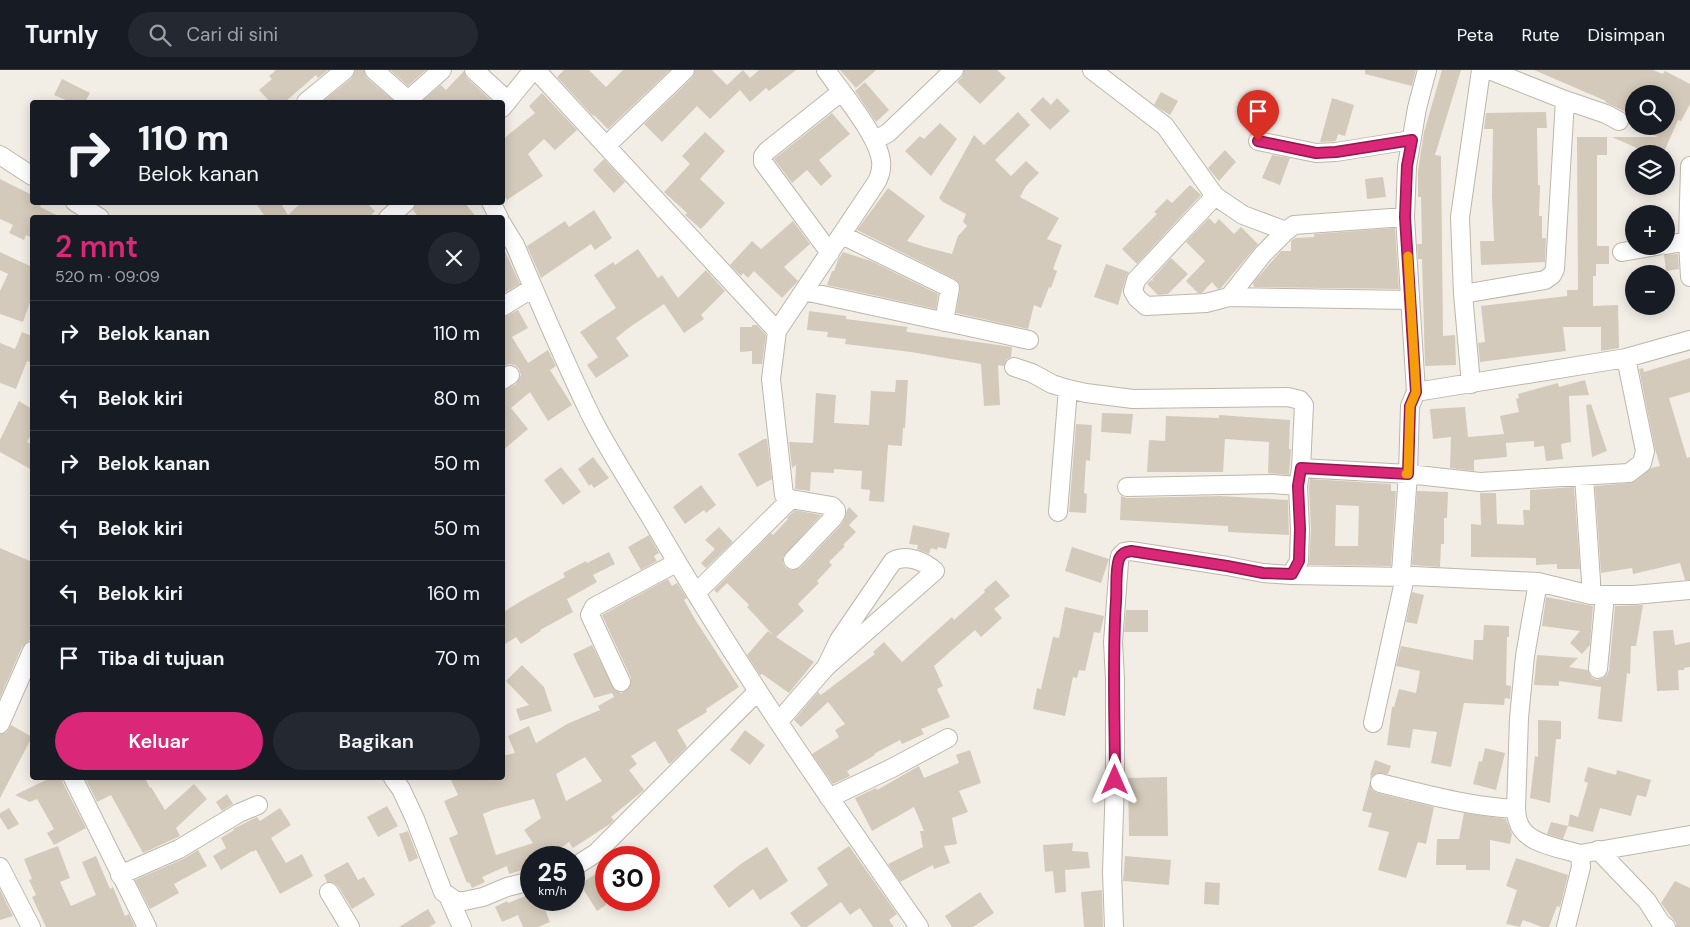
<!DOCTYPE html>
<html lang="id">
<head>
<meta charset="utf-8">
<style>
  :root { --surface:#171b24; --page:#242831; --text:#f1f3f6; --muted:#9ea1a6; --line:#363941; --accent:#db2777 }
  body { margin:0; font-family:"DM Sans",sans-serif; background:var(--page); color:var(--text); height:100vh; display:flex; flex-direction:column; font-size:19px; white-space:nowrap }
  * { box-sizing:border-box; margin:0 }
  p { font-size:16px; color:var(--muted) }
  .icon { flex:none; width:28px; height:28px; fill:none; stroke:currentColor; stroke-width:2; stroke-linecap:round; stroke-linejoin:round }
  .map { position:relative; flex:1; overflow:hidden }
  .side { position:absolute; left:30px; top:145px; width:475px; height:565px; display:flex; flex-direction:column; background:var(--surface); border-radius:5px; box-shadow:0 2px 12px #0003 }
  .side>* { flex:none }
  .hud { position:absolute; left:30px; top:30px; width:475px; height:105px; border-radius:5px; box-shadow:0 2px 12px #0003; background:#171b24; color:var(--text); overflow:hidden }
  .buttons { position:absolute; left:1625px; top:15px; display:grid; gap:10px }
  .buttons a { display:grid; place-items:center; width:50px; height:50px; border-radius:50%; background:var(--surface); box-shadow:0 2px 12px #0003; font-size:25px }
  .speed { position:absolute; left:520px; top:776px; display:flex; gap:10px; font-size:25px; font-weight:700; text-align:center }
  .speed>* { display:grid; place-content:center; width:65px; height:65px; border-radius:50%; background:var(--surface); box-shadow:0 2px 12px #0003; line-height:1 }
  .speed small { font-size:12px; font-weight:400 }
  .speed .limit { border:8px solid #d22; background:#fff; color:#111 }
  .pin { position:absolute; display:grid; place-items:center; width:42px; height:42px; color:#fff; margin:-51px -21px; border-radius:50% 50% 50% 0; rotate:-45deg; box-shadow:0 0 5px #0007 }
  .pin .icon { rotate:45deg }
  .me { position:absolute; width:55px; margin:-28px; rotate:0deg; stroke-linejoin:round; filter:drop-shadow(0 0 4px #0008) }
  .turn { display:flex; align-items:center; gap:18px; height:105px; padding:0 25px; font-size:22px }
  .turn .icon { width:65px; height:65px; stroke-width:2.5 }
  .turn b { display:block; font-size:35px; line-height:42px }
  .round { display:grid; place-items:center; flex:none; width:52px; height:52px; border-radius:26px; background:var(--page) }
  .head { display:flex; align-items:center; justify-content:space-between; height:85px; padding:0 25px }
  h1 { font-size:30px; font-weight:600; line-height:38px; color:var(--accent) }
  .cta { display:flex; gap:10px; margin-top:auto; padding:10px 25px }
  .cta a { flex:1; height:58px; border-radius:30px; background:var(--accent); color:#fff; font-size:20px; font-weight:600; line-height:58px; text-align:center }
  .cta a+a { background:var(--page); color:var(--text) }
  ul { padding:0; list-style:none }
  li { display:flex; align-items:center; gap:15px; height:65px; padding:0 25px; border-top:1px solid var(--line) }
  li div { flex:1 }
  li b { display:block; font-size:19px }
  li em { font-style:normal }
  header { display:flex; align-items:center; gap:30px; box-sizing:border-box; height:70px; padding:0 25px; background:var(--surface); border-bottom:1px solid var(--line) }
  header strong { font-size:24px }
  nav { display:flex; gap:28px; margin-inline-start:auto; font-size:18px }
  .search { width:350px; height:45px; background:var(--page); display:flex; align-items:center; gap:12px; box-sizing:border-box; padding:0 18px; border-radius:28px; color:var(--muted); font-size:19px }
  .map>svg:first-child { display:block }
</style>
</head>
<body>
<header>
<strong>Turnly</strong>
<div class="search"><svg class="icon" aria-label="search" viewBox="0 0 24 24"><circle cx="10" cy="10" r="6"/><path d="M15 15l6 6"/></svg>Cari di sini</div>
<nav><a>Peta</a><a>Rute</a><a>Disimpan</a></nav>
</header>
<div class="map">
<svg width="1690" height="857" viewBox="0 0 1690 857">
  <rect width="100%" height="100%" fill="#f2eee6"/>
  <path fill="#d4cabb" fill-rule="evenodd" d="M276,0H328L318,8L316,5L285,32H270L259,20L272,9L269,6Z
    M355,0H364L367,8L395,32H322L352,8Z
    M390,0H426L408,16Z
    M564,0H589L606,17L623,0H670L608,59L595,46L592,45L557,7Z
    M695,0H712L727,15L743,0L750,8L759,0H796L769,21L766,18L750,32L740,20L710,49L697,36L662,72L644,54L692,8Z
    M840,0H876L856,18Z
    M964,0H997L1006,8L980,34L957,12L962,7Z
    M1365,0H1416L1412,16L1365,4Z
    M1442,0H1461L1435,85L1441,86L1443,266L1455,265L1456,295L1425,296L1422,189H1418L1417,174H1422L1421,127H1418V101L1424,62Z
    M1534,0H1653L1663,4L1665,1L1690,14V34L1681,51L1678,50L1663,84H1650L1612,67H1658L1635,56H1666V24H1634V46L1605,32L1606,31Z
    M464,1L467,8L493,32H421L441,15L446,20Z
    M62,9L90,23L85,32H70L54,25Z
    M865,12L889,40L876,52L855,21Z
    M1161,22L1178,31L1170,45L1154,35Z
    M542,23L577,60L555,80L544,69L528,84L543,106L507,130L502,123V70L535,43L529,36Z
    M1043,27L1051,35L1057,28L1070,41L1050,60L1030,40Z
    M1332,28L1354,35L1345,66L1338,64L1336,71L1320,72Z
    M1018,42L1030,55L995,90L1011,106L1026,91L1039,103L1026,116L1020,127L1059,148L1047,169L1062,175L1053,199L1057,201L1051,218L1049,217L1041,238L1034,235L1028,259L956,243L960,219L959,213L955,209L857,160L888,118L925,146L907,171L925,177L952,184L958,166L967,156L963,152L966,144L943,132L939,128L974,65L984,75Z
    M1546,42L1547,58H1537L1538,115H1540L1539,146H1542V168H1546L1545,192L1481,195L1480,171H1494L1492,127L1493,59H1484L1486,43Z
    M832,43L850,64L819,90L832,106L821,116L807,100L792,113L774,89Z
    M940,53L957,69L931,106L905,81L920,66L924,69Z
    M705,62L725,81L700,109L725,133L701,159L685,145L687,143L664,122L690,94L682,86Z
    M1577,67H1607V85H1597V176H1609V194H1596V206H1593V236L1618,235L1619,278L1601,281V257H1563L1566,281L1480,292L1478,273L1485,272L1481,236L1567,226V220H1578Z
    M1225,80L1236,92L1219,111L1208,98Z
    M1272,85L1290,88L1280,115L1262,108Z
    M604,89L625,112L614,123L593,100Z
    M1383,107L1386,127L1367,129L1365,109Z
    M0,109L32,125V132H42L40,137L63,148H32V168L26,165L24,170L9,163L13,155L0,149Z
    M1190,115L1201,125L1137,194L1122,179L1157,144L1154,142L1167,129L1172,133Z
    M255,132H280L288,145L302,132H366L375,141L368,148H266Z
    M416,132H464L477,148H419L413,140Z
    M594,140L612,168L595,180L591,174L541,208L527,176L565,151L569,157Z
    M1209,148L1215,154L1219,149L1234,164L1241,157L1258,174L1221,218L1218,219L1212,212L1202,223H1198L1186,211L1205,191L1186,172Z
    M793,151L810,174L784,197L798,211L782,228L754,201L748,208L743,203L741,206L730,195L752,171L761,179Z
    M1395,158L1399,219L1254,217L1253,213L1281,181H1291V171L1295,168L1314,167V164Z
    M502,175L520,214L502,224Z
    M638,179L658,208L662,205L678,228L706,200L725,221L701,245L704,249L684,263L664,234L630,257L616,268L629,286L596,308L587,295L598,287L580,262L616,238L594,205L613,192L615,195Z
    M0,182L32,197V227L23,252L0,244V221L8,204L0,200Z
    M843,182L871,191L938,224L936,239L827,215L832,201H834L838,190Z
    M1678,184L1679,199L1666,201L1664,185Z
    M1171,188L1188,204L1168,224L1158,225L1147,214L1151,210L1154,211L1152,209Z
    M1106,194L1129,202L1126,207L1118,235L1094,227Z
    M518,240L528,258L512,267L528,293L548,280L556,296L550,300L572,335L548,351L530,322L511,338L528,359L502,381V321L516,314L521,305L519,299L515,295L509,294L502,297V248Z
    M809,241L846,246V249L908,257L906,261L908,262L1012,277L1011,287L1007,289L1004,296L998,295L1000,335L984,336L981,294L911,282L845,274L846,269L827,267L828,262L807,260Z
    M752,255H757L766,265L762,294H752V281L740,282V257H752Z
    M22,262L32,266V293L27,291L16,319L0,313V273L15,279Z
    M1690,288V322L1669,328L1687,388L1690,387V510H1685L1680,493L1633,504L1632,498L1601,503L1595,416L1630,413L1635,411L1651,398L1660,396L1655,379L1639,299L1643,298L1644,302Z
    M896,310H908L905,358H903L902,376L888,375L884,432L869,431L870,420L861,419L862,401L834,399V403L811,402L810,421L795,419L796,395L792,398L789,372L813,373L816,323L836,325L834,353L869,355L871,321L895,322Z
    M1585,310L1589,325L1569,326L1571,372L1561,374L1563,389L1546,391L1544,376L1534,377V371L1506,373L1507,387L1474,390V401L1450,398L1451,367L1433,369L1430,339L1465,337L1468,367L1504,364L1500,346L1519,342L1516,329L1519,328L1518,324L1558,313L1559,317Z
    M19,331L32,339V362L27,372L32,375V400L0,382V370Z
    M1591,334L1607,381L1592,387L1586,335Z
    M1102,343L1133,344L1131,364L1101,362Z
    M1219,345L1290,350L1289,379H1291L1289,405L1268,403L1269,372L1225,369L1223,402H1147L1149,370L1165,371L1166,346L1219,348Z
    M1076,354L1092,355L1090,391L1086,390L1084,423L1087,424L1086,443L1069,442Z
    M764,369H767L772,409L757,417L738,384Z
    M593,387L609,408L594,418L591,414L589,416L578,399Z
    M561,397L581,422L563,435L544,410Z
    M1310,409L1391,414V421H1396L1391,496L1309,495L1311,459L1309,417ZM1336,435L1359,436L1358,476H1335Z
    M701,415L716,435L706,443L704,440L685,454L673,437Z
    M1574,417L1580,499H1557V494L1536,495V488L1471,487V454L1481,455L1480,423H1496L1497,454L1524,455L1523,440H1530V420Z
    M1417,421L1448,422L1447,448H1444V474H1441L1440,497L1412,495Z
    M1121,426L1127,428L1220,426L1288,430L1289,465L1228,462V456L1120,450Z
    M849,437L858,446L849,455L856,462L843,475L845,476L829,492L832,495L817,511L819,513L798,534L804,541L776,567L814,592L789,623L762,604L760,605L747,585L768,561L773,565L747,537L749,535L727,513L717,523L714,520L771,463L773,465L788,449L787,448L795,440L821,445L783,487V493L786,498L791,500L800,498L841,455L845,448L847,440Z
    M913,455L950,463L946,479L938,477L937,480L931,478L929,484L917,479L918,475L909,474Z
    M719,457L733,472L706,498L701,493L715,479L705,470Z
    M649,465L659,483L654,486L657,491L641,500L628,477Z
    M1072,477L1109,489L1101,513L1065,501Z
    M0,478L32,492V563L29,571L22,577L0,628Z
    M609,482L615,494L593,505L597,512L567,529L573,542L540,560L541,561L521,574L516,567L502,576V543L521,531L565,507L563,503L586,491L587,493Z
    M668,509L672,516L677,513L687,528L684,530L696,551L739,617L706,639L707,642L677,660L687,677L672,692L669,694L655,671L631,686L637,694L629,700L644,720L611,747L614,750L610,754L573,778L569,772L547,788H526L529,798L509,804L507,796L482,807L485,812L472,818L469,812L467,813L449,768L458,764L444,731L458,725L450,708H502V686L515,683L508,666L529,656L536,673L567,654L600,640L598,636L614,627L612,623L594,628L573,584L592,575L615,620L621,623L629,618L631,613V608L602,545ZM585,687L602,711L566,731L556,704ZM534,729L541,748L524,760L533,773L496,785L483,744L495,739Z
    M996,510L1010,526L994,539L1002,548L981,567L975,560L934,596L943,616L937,619L950,647L921,659L924,664L902,674L900,670L874,684L875,685L847,701L850,706L833,714L812,684L839,667L835,660L845,654L828,632L801,657L794,650L818,622L821,625L875,584L873,582L884,572L902,592L952,547L954,550L985,522L984,520Z
    M1412,522L1424,525L1417,554L1406,552Z
    M1546,527L1593,536L1590,575L1582,584L1570,573L1580,561L1542,556Z
    M1643,535L1636,576H1631L1630,604L1627,603L1622,652L1598,649L1601,617L1559,611V616L1534,615L1537,585L1578,588L1569,597L1588,600L1592,608L1597,610L1603,608L1607,605L1609,600L1615,536Z
    M1065,537L1104,546L1100,563L1094,562L1085,601L1079,600L1077,608L1073,607L1065,646L1033,639L1037,618L1041,619L1053,567L1059,568Z
    M1126,540H1148V562H1124Z
    M1484,555L1509,556V567H1507L1506,615L1511,616L1510,629L1505,628L1504,635L1464,633L1451,697L1431,693L1437,662L1413,659L1410,678L1387,675L1392,637H1394L1399,619L1416,623L1420,601L1396,596L1401,576L1473,590L1474,570H1483Z
    M1673,560L1675,575L1690,572V597L1684,598V600H1678L1679,620L1657,621L1653,561Z
    M522,595L544,617L552,641L520,651L516,639L529,635L506,611Z
    M1538,650L1561,651V669H1556L1550,733L1530,728L1535,686L1538,687Z
    M11,655L32,667L0,728V664L7,662Z
    M745,660L765,675L750,695L730,680Z
    M1485,678L1505,683L1496,720L1473,714L1479,691L1482,692Z
    M970,680L981,713L959,721L968,742L952,748L957,774L944,776L950,793L934,799L933,795L900,812L888,794L923,777L920,761H924L914,737L872,761L855,728L876,718L877,720L919,696L924,708L959,693L956,685Z
    M1375,690L1391,696L1388,704L1377,703L1370,709L1371,705H1370Z
    M1588,697L1616,705L1617,700L1651,710L1646,727L1637,725L1631,746L1600,738L1593,762L1568,756L1570,744L1578,747L1588,713L1584,711Z
    M1167,707L1168,766H1129L1128,708Z
    M50,708H62L63,713L86,758L54,775L47,763L54,759L37,729L30,732L15,725Z
    M90,708H145L150,718L151,717L165,740L194,714L207,729L176,758L180,766L143,783L111,725L97,732L86,710Z
    M1370,712L1372,720L1377,723L1434,737L1426,774L1418,772L1406,808L1378,800L1389,762L1368,757L1372,743L1362,741Z
    M227,724L233,734L222,741L216,732Z
    M387,736L398,756L378,767L367,747Z
    M9,738L19,754L8,760L0,747V743Z
    M280,738L291,755L271,768L286,793L302,784L313,806L280,824L256,780L253,782L252,781L221,800L213,786L226,778L221,768L234,760L233,759L257,747L260,751Z
    M1464,743L1506,749L1512,764L1510,774L1490,770V800H1466V795H1436L1437,769H1459Z
    M1551,752L1568,756L1563,769L1547,764Z
    M408,761L418,788L409,792L399,764Z
    M1073,773L1072,781L1088,782L1090,798L1065,800L1066,822L1055,823L1053,801L1045,802L1043,775Z
    M58,776L70,808L60,812L71,836L96,825L82,792L96,786L110,819L113,817L125,846L129,844L135,857H46L32,827L36,825L29,810L32,809L24,789Z
    M849,776L897,844L889,850L894,857H873L860,838L850,845L841,832L807,857H801L790,843L828,815L817,798Z
    M767,777L788,811L760,830L753,819L729,838L713,816L742,793Z
    M198,780L207,796L174,814L179,823L150,839L135,810L183,789Z
    M1125,786L1171,790L1169,815L1123,811Z
    M1516,788L1568,805L1560,837L1557,836L1549,857H1542L1523,850L1520,857L1506,854L1517,820L1506,816Z
    M348,792L358,810L364,807L375,825L352,839L338,816L334,813L327,812L324,805Z
    M597,803L606,816V835L597,841L580,814Z
    M1675,811L1690,818V857H1676V853L1661,833Z
    M1205,812L1220,813L1219,835L1204,834Z
    M0,820L13,846L0,850Z
    M1102,820L1103,857H1084L1081,822Z
    M980,822L994,843L973,857H952L945,846Z
    M531,824V830H541L550,852L538,857H523L518,845L502,852L495,837L507,831L508,833Z
    M428,839L436,853L429,857H399Z"/>
  <g fill="none" stroke-linecap="round" stroke-linejoin="round">
    <g stroke="#beb6a8" stroke-width="20">
      <path id="minor" d="M374,0L408,30
        M474,0L508,31
        M536,0L777,261
        M1092,0L1165,56L1215,126L1243,145L1286,161
        M1489,0L1565,30L1606,44L1619,51
        M306,32L345,0
        M406,32L442,0
        M502,38L533,0
        M875,70L888,63L954,0
        M1258,71L1316,83L1336,82L1411,70
        M606,76L685,0
        M0,85L32,106
        M1690,96L1688,171L1690,207
        M1215,126L1136,210L1133,221L1137,228L1146,236L1206,233L1229,227L1263,184L1286,161L1294,155L1405,147
        M75,132L100,148
        M491,132L499,148
        M388,148L406,132
        M502,154L515,175C539,232 564,290 591,346C610,383 633,418 654,453C735,593 827,725 919,857
        M842,165L950,218L944,252
        M1666,175L1688,171
        M1622,182L1657,176
        M830,183L763,92V86L767,81L841,22
        M804,221L1029,270
        M1463,224L1545,210L1552,205L1555,199L1565,30
        M1229,227L1410,230
        M502,237L533,218
        M1690,270L1626,288L1416,322L1410,336L1408,404L1401,502L1405,507L1413,506L1538,512L1591,525H1634L1690,520
        M1014,297L1032,303L1052,314L1068,319L1086,323L1133,329L1288,327L1300,330L1304,335L1301,398L1298,416L1300,459L1299,491L1291,505L1263,503L1227,496L1131,481L1124,482L1120,486L1119,492L1113,572L1115,609V710L1112,802L1114,857
        M502,310L510,305
        M1471,314L1463,224L1460,147L1481,0
        M1416,322L1405,147L1407,96L1417,38L1427,0
        M1301,398L1408,404L1480,412L1629,403L1642,393L1645,381L1626,288
        M1584,406L1591,511V525
        M1127,417L1272,414L1298,416
        M1058,442L1068,319
        M793,490L833,448L836,443V440L832,436L791,429L784,425L771,309L777,261L876,113C880,106 882,99 881,91C878,65 841,22 826,0
        M1291,505L1405,507L1373,653
        M1538,512L1525,586L1519,648L1516,739C1517,743 1516,747 1518,751C1524,774 1560,778 1580,784L1581,797L1566,857
        M696,523L791,429
        M1598,599L1605,525
        M621,612L590,545L594,537L676,493
        M779,651L826,597L935,501C924,491 907,484 893,491L839,570L826,597
        M0,654L32,581
        M73,708L147,857
        M393,708L401,719L415,749L443,822L456,831H464L483,827L507,817L531,811
        M1380,713C1424,724 1471,737 1516,739
        M829,728L892,698L948,668
        M1598,780L1647,831L1661,853L1666,857
        M1580,784L1690,765
        M0,797L31,857
        M574,797L596,783L757,622
        M120,805L179,779L239,743L258,735
        M329,822L350,857
        M449,828L462,857"/>
    </g>
    <use href="#minor" stroke="#fff" stroke-width="18"/>
  </g>
  <g fill="none" stroke-linecap="round" stroke-linejoin="round">
    <g stroke="#8e194d" stroke-width="12">
      <path id="route" d="M1115,710C1115,650 1112,590 1116,531C1117,518 1115,501 1119,489C1122,483 1125,482 1131,481L1227,496L1263,503L1292,504L1299,491L1300,459L1298,416L1301,398L1408,404L1410,336L1416,322L1405,147L1407,96L1412,70L1336,82L1316,83L1258,71"/>
    </g>
    <use href="#route" stroke="#db2777" stroke-width="9"/>
    <path stroke="#f59e0b" stroke-width="9" d="M1406,404H1408L1410,336L1416,322L1408,186"/>
  </g>
</svg>
<div class="buttons">
<a><svg class="icon" aria-label="search" viewBox="0 0 24 24"><circle cx="10" cy="10" r="6"/><path d="M15 15l6 6"/></svg></a>
<a><svg class="icon" aria-label="layers" viewBox="0 0 24 24"><path d="M12 4l9 5-9 5-9-5zM3 14l9 5 9-5"/></svg></a>
<a>+</a>
<a>−</a>
</div>
<div class="speed"><div>25<small>km/h</small></div><div class="limit">30</div></div>
<div class="pin" style="left:1258px;top:71px;background:#d93025"><svg class="icon" aria-label="arrive" viewBox="0 0 24 24"><path d="M6 21V4h12l-3 4 3 4H6"/></svg></div>
<svg class="me" style="left:1115px;top:710px" viewBox="-20 -20 40 40"><path d="M0-17L14 15 0 8-14 15z" fill="#db2777" stroke="#fff" stroke-width="4"/></svg>
<div class="hud">
<div class="turn"><svg class="icon" aria-label="right" viewBox="0 0 24 24"><path d="M7 20v-9h11M14 6l5 5-5 5"/></svg><div><b>110 m</b>Belok kanan</div></div>
</div>
<section class="side">
<div class="head"><div><h1>2 mnt</h1><p>520 m · 09:09</p></div><a class="round"><svg class="icon" aria-label="close" viewBox="0 0 24 24"><path d="M6 6l12 12M18 6L6 18"/></svg></a></div>
<ul>
<li><svg class="icon" aria-label="right" viewBox="0 0 24 24"><path d="M7 20v-9h11M14 6l5 5-5 5"/></svg><div><b>Belok kanan</b></div><em>110 m</em></li>
<li><svg class="icon" aria-label="left" viewBox="0 0 24 24"><path d="M17 20v-9H6M10 6l-5 5 5 5"/></svg><div><b>Belok kiri</b></div><em>80 m</em></li>
<li><svg class="icon" aria-label="right" viewBox="0 0 24 24"><path d="M7 20v-9h11M14 6l5 5-5 5"/></svg><div><b>Belok kanan</b></div><em>50 m</em></li>
<li><svg class="icon" aria-label="left" viewBox="0 0 24 24"><path d="M17 20v-9H6M10 6l-5 5 5 5"/></svg><div><b>Belok kiri</b></div><em>50 m</em></li>
<li><svg class="icon" aria-label="left" viewBox="0 0 24 24"><path d="M17 20v-9H6M10 6l-5 5 5 5"/></svg><div><b>Belok kiri</b></div><em>160 m</em></li>
<li><svg class="icon" aria-label="arrive" viewBox="0 0 24 24"><path d="M6 21V4h12l-3 4 3 4H6"/></svg><div><b>Tiba di tujuan</b></div><em>70 m</em></li>
</ul>
<div class="cta"><a>Keluar</a><a>Bagikan</a></div>
</section>
</div>
</body>
</html>
